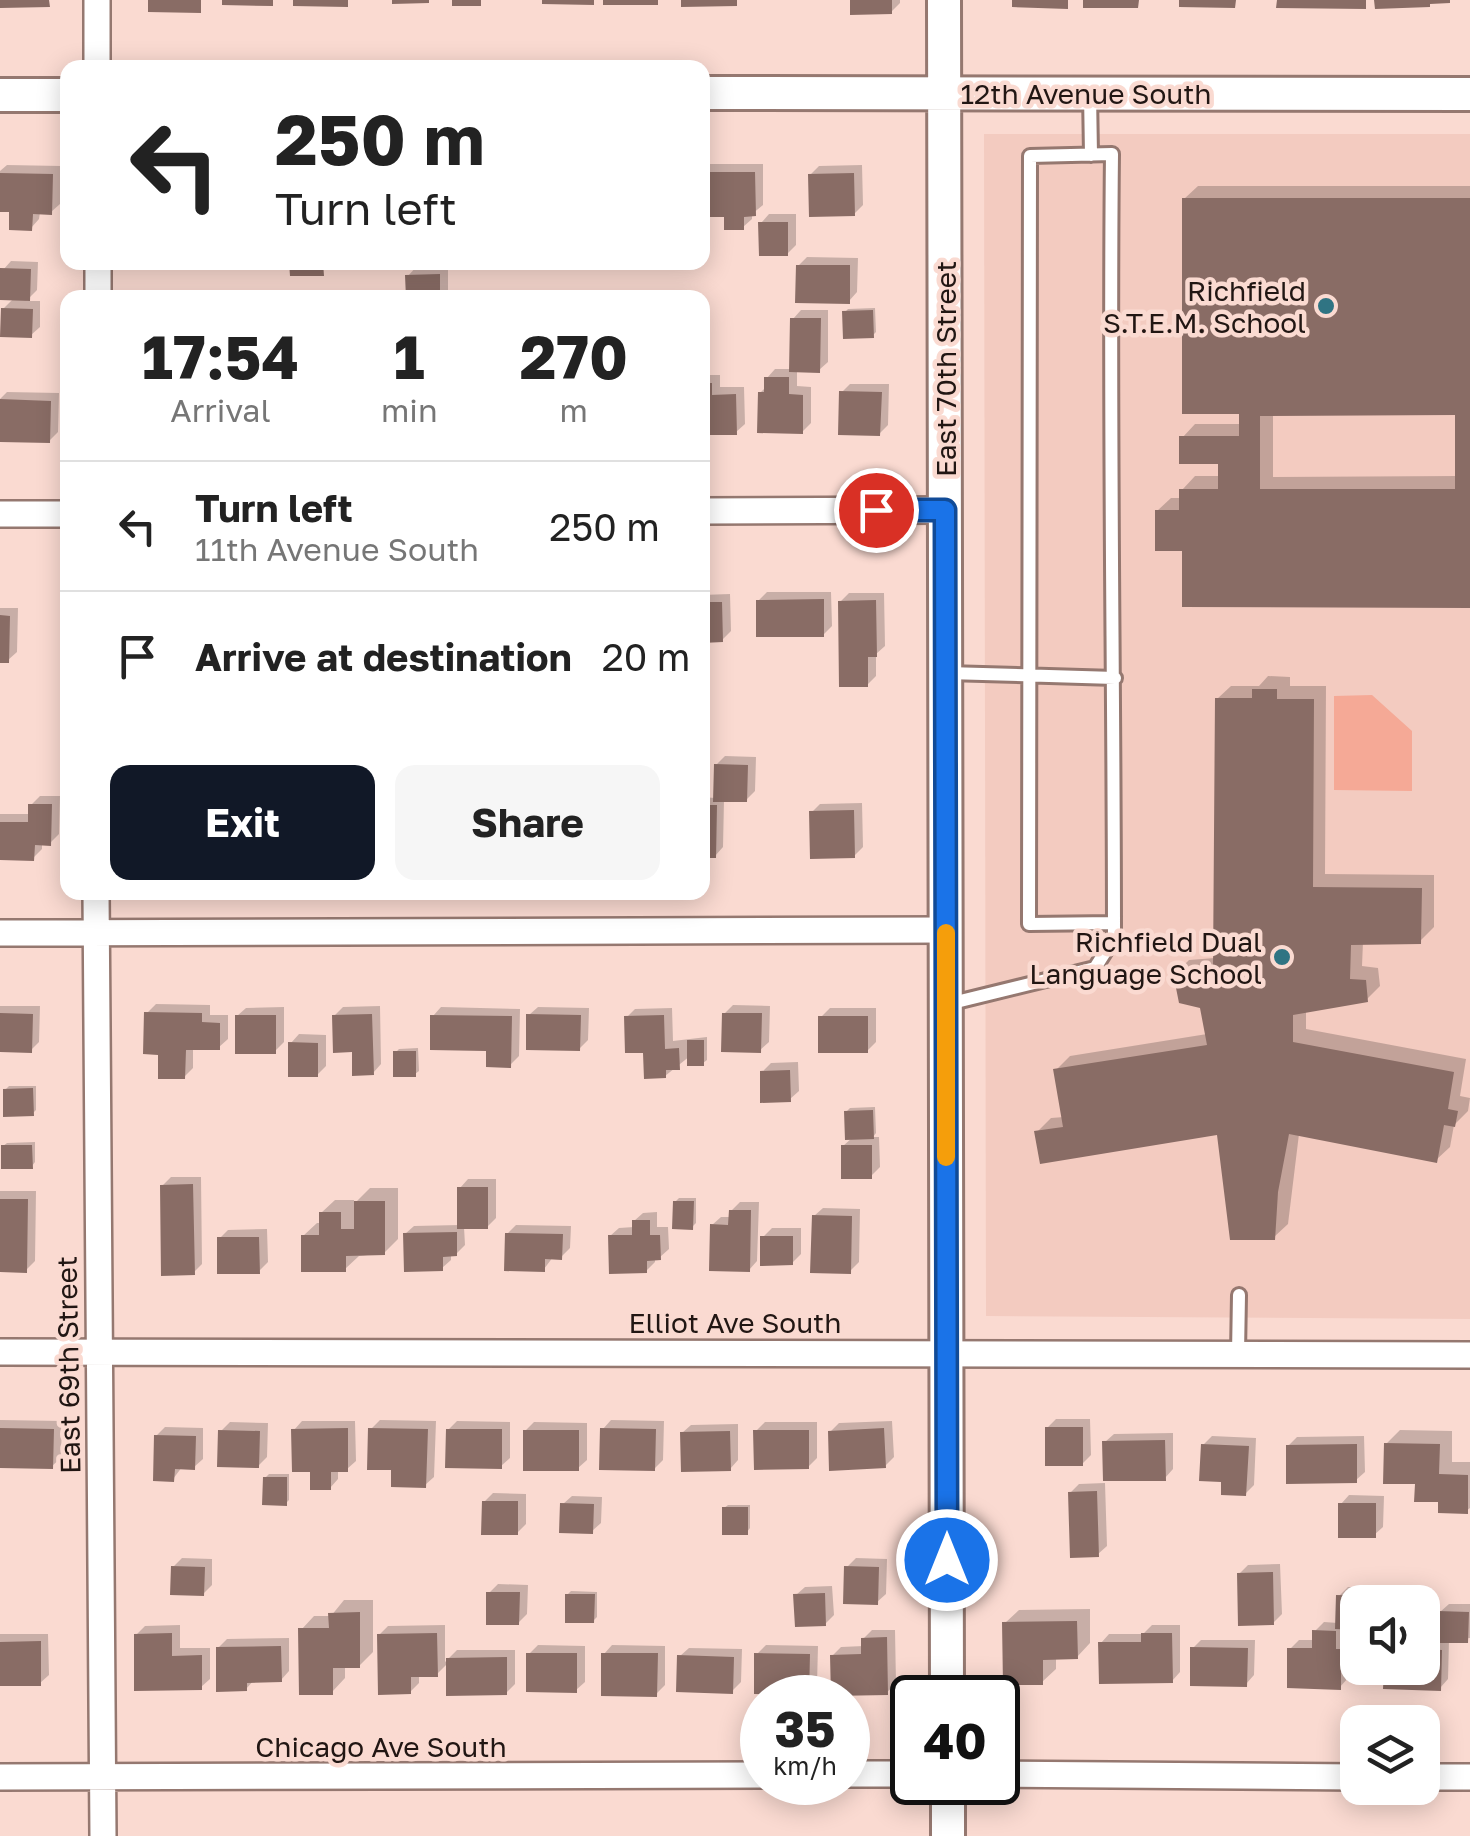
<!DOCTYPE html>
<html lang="en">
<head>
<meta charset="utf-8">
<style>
  :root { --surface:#fff; --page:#f6f6f6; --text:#222; --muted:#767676; --line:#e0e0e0; --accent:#111827 }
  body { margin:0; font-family:"Golos Text",sans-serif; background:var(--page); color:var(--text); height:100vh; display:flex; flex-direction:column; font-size:38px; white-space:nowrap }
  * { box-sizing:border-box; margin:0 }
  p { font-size:32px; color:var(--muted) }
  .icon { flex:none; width:55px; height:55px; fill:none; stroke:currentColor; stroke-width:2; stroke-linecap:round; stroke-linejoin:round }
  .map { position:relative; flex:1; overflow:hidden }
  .sheet { position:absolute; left:60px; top:290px; width:650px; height:610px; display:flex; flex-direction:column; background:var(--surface); border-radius:20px; box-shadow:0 5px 25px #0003 }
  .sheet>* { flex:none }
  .banner { position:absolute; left:60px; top:60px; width:650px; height:210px; border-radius:20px; box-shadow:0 5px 25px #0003; background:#fff; color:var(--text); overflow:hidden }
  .tools { position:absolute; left:1340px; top:1585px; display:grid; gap:20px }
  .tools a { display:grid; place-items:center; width:100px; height:100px; border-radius:20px; background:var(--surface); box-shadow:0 5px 25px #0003; font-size:50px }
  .speed { position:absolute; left:740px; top:1675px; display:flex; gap:20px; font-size:50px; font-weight:700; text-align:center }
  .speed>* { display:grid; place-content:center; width:130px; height:130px; border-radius:50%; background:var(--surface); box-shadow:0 5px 25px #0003; line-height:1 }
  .speed small { font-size:25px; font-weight:400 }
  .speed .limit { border:5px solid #111; border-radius:15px; background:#fff; color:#111 }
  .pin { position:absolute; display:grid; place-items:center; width:85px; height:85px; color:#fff; margin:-42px; border:5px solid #fff; border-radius:50%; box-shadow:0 2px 10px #0007 }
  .me { position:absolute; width:110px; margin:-55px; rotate:0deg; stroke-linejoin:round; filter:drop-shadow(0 0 8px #0008) }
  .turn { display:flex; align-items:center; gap:35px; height:210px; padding:0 50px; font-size:45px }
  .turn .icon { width:130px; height:130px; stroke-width:2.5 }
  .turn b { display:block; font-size:70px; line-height:85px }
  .eta { display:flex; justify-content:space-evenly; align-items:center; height:170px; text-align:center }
  .eta b { font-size:60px; font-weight:700; line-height:70px }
  .button { display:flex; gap:20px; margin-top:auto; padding:20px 50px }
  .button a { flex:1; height:115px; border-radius:20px; background:var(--accent); color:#fff; font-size:40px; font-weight:700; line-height:115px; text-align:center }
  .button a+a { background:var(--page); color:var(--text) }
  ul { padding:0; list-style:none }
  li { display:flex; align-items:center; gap:30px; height:130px; padding:0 50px; border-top:2px solid var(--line) }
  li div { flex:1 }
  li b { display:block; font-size:38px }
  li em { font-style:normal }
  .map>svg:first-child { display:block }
</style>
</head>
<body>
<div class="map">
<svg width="1470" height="1836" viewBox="0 0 1470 1836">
  <rect width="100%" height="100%" fill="#fadad1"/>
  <path fill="#f3cbc0" d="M984,134H1470V1319L986,1316Z"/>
  <path fill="#f5a996" d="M1372,695L1412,731V791L1334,790V696Z"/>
  <path fill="#0003" fill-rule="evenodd" d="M852,0H900V3L891,12Z
    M708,164H763V205L752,214V219L743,227L726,214L702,215V170Z
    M7,165L61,166L60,204L51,212H40L39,219L31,228L12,210H0V171Z
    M862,165L863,205L854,214L810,175L819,166Z
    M1198,186H1470V605L1184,548L1157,511L1171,498H1182V490L1195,476H1220V462L1182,438L1195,424H1242L1184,199ZM1273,413H1457V476L1273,477Z
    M769,214H796V245L787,254L761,223Z
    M807,257L858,258L857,292L849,301L798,266Z
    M11,261L38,262L37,290L26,301H40V327L31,335L3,309L14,298L3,270Z
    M416,267H448V296L408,298V276Z
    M875,308L876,332L873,335L845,312L848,309Z
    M801,310H828V362L819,370H797V386L811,387V423L802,432L760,393L766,387L767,378L775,369H792L793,319Z
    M702,375H720V387H744L745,424L736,432L702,433Z
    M850,384H889L888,425L879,434L842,392Z
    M7,392L59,393L58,432L49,441L0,439V399Z
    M767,592H831L832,626L823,635L758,601Z
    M849,593H884L885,646L876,654V676L867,685L840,602Z
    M730,594L731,631L722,640H702V595Z
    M0,608H18L17,652L8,660H0Z
    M1268,676L1290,677V686H1326L1325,874L1434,875V927L1420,941L1363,942L1362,966L1378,968L1380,986L1367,999L1306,1011V1029L1466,1059L1460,1096L1470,1098L1468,1111L1454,1125L1450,1147L1436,1160L1299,1134L1288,1224L1274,1237L1219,1133L1037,1132L1051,1118L1064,1117L1056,1070L1070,1056L1207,1034L1202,1006L1175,974L1189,960L1215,958L1217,699L1231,686H1259Z
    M725,756L756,757L755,791L746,800H724L723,847L715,856H702V797L715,798L716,765Z
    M40,796H60L59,834L50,843H42V849L33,858H0V814H31V805Z
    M862,803L863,847L854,856L812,812L820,804Z
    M156,1004L210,1005V1015H228V1039L219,1047H193V1068L184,1077L161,1052L147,1013Z
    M733,1005L770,1006L769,1042L760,1050L724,1014Z
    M0,1006H40L39,1042L31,1050H0Z
    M380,1006L381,1064L373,1073L334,1016L343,1007Z
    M284,1007V1042L275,1051L237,1016L246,1008Z
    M441,1007L520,1009L519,1056L510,1065L433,1016Z
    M538,1007L589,1008L588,1040L579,1049L529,1015Z
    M672,1008L673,1041L707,1037V1060L703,1063L690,1056L665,1076L627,1017L635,1009Z
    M830,1008H876V1042L867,1051L821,1017Z
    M299,1034L326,1035V1066L317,1075L291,1043Z
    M418,1048L419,1071L415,1074L396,1052L399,1049Z
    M798,1062L799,1091L790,1099L762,1072L771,1063Z
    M9,1086H36V1110L32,1114L5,1090Z
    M875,1107L876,1133L873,1137H879L880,1167L871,1176L843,1146L852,1138L846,1112L850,1108Z
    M35,1142V1162L32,1166L3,1146L7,1143Z
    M171,1177H201L202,1264L194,1272L162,1186Z
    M468,1179H496V1218L487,1227H464L465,1245L456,1254H451V1260L442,1268L405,1234L414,1226L460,1225V1188Z
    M370,1188H398V1239L384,1253L359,1256L345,1269L303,1236L317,1223H321V1213L335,1200H354V1204Z
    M0,1191H36L35,1261L26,1270H0Z
    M679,1198H696V1223L692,1227L675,1202Z
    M740,1202H759L757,1261L749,1270L712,1225L721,1217H731V1211Z
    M823,1208L860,1209L859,1262L850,1271L814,1216Z
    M657,1212V1227H668L669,1249L660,1257L655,1258V1262L646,1271L610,1236L619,1228L634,1227V1221L643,1213Z
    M516,1225L571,1226L570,1248L561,1257H553L544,1269L507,1234Z
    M772,1228H801V1254L792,1263L763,1237Z
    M267,1229L268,1262L259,1271L220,1238L228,1230Z
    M1056,1419H1090L1091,1455L1082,1464L1047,1428Z
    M0,1420L62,1421L61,1458L52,1466L0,1465Z
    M380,1420L436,1421L434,1477L425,1485L394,1468L371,1429Z
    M611,1420L664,1421L663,1460L654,1469L603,1429Z
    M302,1421H355L356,1461L347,1469L338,1470V1479L330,1488L312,1469L294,1430Z
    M457,1421L510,1422V1458L501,1466L448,1430Z
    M892,1421L894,1457L885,1466L830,1432L839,1423Z
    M230,1422L268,1423L267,1457L258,1466L221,1431Z
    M534,1422L587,1423V1460L578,1468L525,1431Z
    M765,1422H817V1458L808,1467L756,1431Z
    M738,1424V1460L730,1469L682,1433L691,1425Z
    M165,1427L203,1428V1459L194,1467H182L173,1479L156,1436Z
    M1400,1430L1452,1431V1462H1470V1508L1466,1511L1441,1500L1417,1482L1386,1444Z
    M1173,1433V1469L1165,1478L1105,1442L1114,1434Z
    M1212,1436L1256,1438L1254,1485L1245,1494L1224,1479L1203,1445Z
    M1364,1436L1365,1472L1356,1480L1288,1446L1297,1437Z
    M269,1474H289V1500L286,1503L265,1478Z
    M1105,1483L1107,1546L1098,1554L1070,1493L1079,1484Z
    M493,1493L526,1494V1524L517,1533L484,1502Z
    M1349,1495L1384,1496L1383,1527L1374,1535L1341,1504Z
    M572,1496L602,1497L601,1523L592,1531L563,1504Z
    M728,1505H750V1528L747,1532L724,1508Z
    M182,1558L212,1559V1585L203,1594L173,1567Z
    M856,1558L887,1559L886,1594L877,1602L847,1567Z
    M1280,1564L1282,1614L1273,1623L1239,1574L1248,1565Z
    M498,1584L528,1585L527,1614L518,1623L489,1593Z
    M832,1586L834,1615L825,1624L796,1595L805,1587Z
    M1348,1587L1381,1588V1602H1358L1344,1627V1642H1349L1348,1678L1340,1687L1290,1649L1299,1640H1315V1631L1324,1622L1338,1623L1339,1596Z
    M571,1591L597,1592V1617L593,1621L567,1595Z
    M344,1600H373V1652L359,1666H345V1678L332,1692L301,1630L314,1616H331Z
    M1449,1604H1470V1638L1449,1640L1448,1679L1440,1688L1386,1686V1668H1422V1642H1440V1612Z
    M1090,1609V1643L1077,1657H1056V1669L1042,1682L1005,1623L1019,1610Z
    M180,1625V1648H210V1679L201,1687L136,1635L145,1626Z
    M445,1625V1662L457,1650H515V1684L506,1693L448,1663L437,1674H419V1683L410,1692L379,1635L388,1626Z
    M1152,1625H1180V1672L1172,1681L1101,1643L1109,1634H1143Z
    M872,1630H895L896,1684L887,1692L832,1656L841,1647L864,1646L863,1639Z
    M0,1634H48L49,1675L40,1683L0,1684Z
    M289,1638V1671L281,1680H254L246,1689L218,1648L227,1639Z
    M1201,1640H1255L1254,1675L1246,1684L1193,1648Z
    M538,1645L585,1646V1682L576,1690L529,1654Z
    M612,1645L665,1646V1685L656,1694L604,1654Z
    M766,1645L818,1646L817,1684L808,1692L757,1654Z
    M689,1648L742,1649L741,1682L732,1691L680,1656Z"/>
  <path fill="#896c65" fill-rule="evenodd" d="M0,0H49L50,7L0,8Z
    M148,0H201V13L148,12Z
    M222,0H273V6L222,5Z
    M293,0H348V7L293,6Z
    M392,0H429V3L392,4Z
    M452,0H481V6H452Z
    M542,0H594V5L542,4Z
    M603,0H658V5H603Z
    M681,0H737V6L681,7Z
    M850,0H892V14L850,15Z
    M1012,0H1068V9L1012,7Z
    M1083,0H1139L1138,8H1083Z
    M1179,0H1236L1235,8L1179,7Z
    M1277,0H1366V9L1276,8Z
    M1374,0H1450V3L1430,4V7L1375,9Z
    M702,172H755L756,216L744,217V230H724V217H702Z
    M0,173L53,174L52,215L33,214L32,231L9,230V212H0Z
    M854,173L855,216L809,217L808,174Z
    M1182,198H1470V608L1182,607V551H1155V510H1179V489H1218V464H1179V436H1239V414H1182ZM1455,415V489H1260V416Z
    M758,222H788V256H759Z
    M289,262H323L324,276H290Z
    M796,265H850V304L795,303Z
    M0,268L31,269L30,301L0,300Z
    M440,274V298H406L405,275Z
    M1,308L33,309L32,338L0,337Z
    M873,310L874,338L843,339L842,311Z
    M790,318H821L820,373L789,372Z
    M764,377H789V394L803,395V434L757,433L758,392H764Z
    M702,383H712V395L736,394L737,435H702Z
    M839,391L882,392L880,436L838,435Z
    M0,399L51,401L50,443L0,442Z
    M824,599V637H756V600Z
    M876,600L877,657H868V687H839L838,601Z
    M702,602H722L723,642L702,643Z
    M0,615L10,616L9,663H0Z
    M1252,689H1277V699H1314L1313,887L1422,888L1421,944L1351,945L1350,979L1366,980L1368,1002L1293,1015V1042L1454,1072L1448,1109L1458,1111L1455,1127L1444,1125L1437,1163L1289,1134L1278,1192L1275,1240H1230L1217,1135L1040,1164L1034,1131L1063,1127L1053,1069L1207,1045L1200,1008L1179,1003L1173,973L1213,969L1215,698H1252Z
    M714,764L748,765L747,802H713Z
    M28,804H52L51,846L35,845L34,861L0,860V822H28Z
    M702,805H717L716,858H702Z
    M854,810L855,858L810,859L809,811Z
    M144,1012L202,1013V1022L220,1023V1050H186L185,1079H158V1055L143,1054Z
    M0,1013L33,1014L32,1053L0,1052Z
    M722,1013H762L761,1053L721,1052Z
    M372,1014L374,1075L352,1076V1052L333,1053L332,1015Z
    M526,1014L581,1015L580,1051L526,1050Z
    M235,1015H276V1054H235Z
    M430,1015L512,1016L511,1068L486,1067V1051L430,1050Z
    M664,1015L665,1049L679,1048L680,1070H666V1078L644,1079L643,1053H625L624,1016Z
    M818,1016H868V1053H818Z
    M687,1040H704V1066H687Z
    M288,1042L318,1043V1077H288Z
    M393,1051H416V1077H393Z
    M790,1070L791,1102L760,1103V1071Z
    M33,1088L34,1116L3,1117V1089Z
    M873,1110L874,1139L845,1140L844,1111Z
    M1,1145H32L33,1169H1Z
    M841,1145H872V1179H841Z
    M193,1184L195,1275L161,1276L160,1185Z
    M457,1187H488V1229H457Z
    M0,1199H28L27,1273L0,1272Z
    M354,1201H385V1255L346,1256V1272H301V1235H319V1212H341V1229H354Z
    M673,1201H694L693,1230L672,1229Z
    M729,1210H751L750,1272L709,1271L710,1224L728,1225Z
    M812,1215L852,1216L851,1274L810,1273Z
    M632,1220H650V1235H660L661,1260L647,1261V1273L609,1274L608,1235H632Z
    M457,1232V1256L443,1257V1271L404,1272L403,1233Z
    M505,1233L563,1234L562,1260L545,1259V1272L504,1271Z
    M760,1236H793V1265L760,1266Z
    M217,1237H259L260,1274H217Z
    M1045,1427H1083V1466H1045Z
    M0,1428L54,1429L53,1469L0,1468Z
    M348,1428V1472H331V1490H310V1472H292L291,1429Z
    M368,1428L428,1429L426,1488L391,1487V1470H367Z
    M600,1428L656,1429L655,1471L599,1470Z
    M884,1428L886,1468L829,1471L828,1431Z
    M446,1429H502V1469L445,1468Z
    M218,1430L260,1431L259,1468L217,1467Z
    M523,1430H579V1471H523Z
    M753,1430H809V1469L754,1470Z
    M730,1431L731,1471L681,1472L680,1432Z
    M154,1435L196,1436L195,1470L175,1469L174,1482L153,1481Z
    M1165,1440L1166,1481H1103L1102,1441Z
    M1384,1443L1440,1444L1439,1474L1468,1475V1514L1438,1513V1502H1414L1415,1484H1383Z
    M1201,1444L1249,1446L1246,1496L1221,1495V1482L1199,1481Z
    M1357,1444V1483L1286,1484V1445Z
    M263,1477H287V1506L262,1505Z
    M1097,1491L1099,1557L1070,1558L1068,1492Z
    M482,1501H518V1535H481Z
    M560,1503L594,1504L593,1534L559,1533Z
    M1338,1503H1376V1538H1338Z
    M722,1507H748V1535H722Z
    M171,1566L205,1567L204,1596L170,1595Z
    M844,1566L879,1567L878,1605L843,1604Z
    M1273,1572L1274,1625L1238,1626L1237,1573Z
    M486,1592H520L519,1625H486Z
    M825,1593L826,1626L795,1627L793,1594Z
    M565,1594H595L594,1623H565Z
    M1336,1595L1374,1596L1373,1602H1358V1630L1335,1629Z
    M1438,1611L1469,1612L1468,1643H1437Z
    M360,1612V1668H333V1695H299L298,1628H329L328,1613Z
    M1077,1621L1078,1659L1043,1660V1685H1003L1002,1622Z
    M1312,1630L1336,1631V1649H1341V1690L1287,1688V1648H1312Z
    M172,1633V1656L202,1655V1690L134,1691V1634Z
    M437,1633L438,1677H411V1694L378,1695L377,1634Z
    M1141,1633H1172L1173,1683L1099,1684L1098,1642H1141Z
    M887,1637L888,1695L831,1696L830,1655L861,1654V1638Z
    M41,1641V1686H0V1642Z
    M281,1646L282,1682L247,1683V1691L216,1692V1647Z
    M1190,1647L1248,1648L1247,1687L1190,1686Z
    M1422,1649L1442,1650L1441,1691L1383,1689L1384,1668H1422Z
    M526,1653H577V1693L526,1692Z
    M601,1653H658L657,1697L601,1696Z
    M754,1653L810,1654L809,1695L754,1694Z
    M677,1655L734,1657L733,1694L676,1692Z
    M507,1657V1695L446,1696V1658Z"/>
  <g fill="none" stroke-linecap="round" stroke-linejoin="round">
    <g stroke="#957870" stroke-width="18">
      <path id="service" d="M1090,93L1091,155
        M947,673L1115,678
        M948,1004L1095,968L1114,938C1114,677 1109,415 1112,154L1030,156L1029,924L1114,923
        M1238,1353L1239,1295"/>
    </g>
    <g stroke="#957870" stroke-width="30">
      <path id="minor" d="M97,0V68
        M98,262V298
        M702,511L945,510
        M0,514H68
        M96,892L103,1836
        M0,933L946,930
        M0,1352L1470,1355
        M848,1774H912
        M998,1774L1358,1777
        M0,1777L762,1775
        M1422,1777H1470"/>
    </g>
    <g stroke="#957870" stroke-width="38">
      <path id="tertiary" d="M944,0L947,1698
        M702,93L1470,94
        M0,95H68
        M948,1782V1836"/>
    </g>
    <use href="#service" stroke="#fff" stroke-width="12"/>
    <use href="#minor" stroke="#fff" stroke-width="25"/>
    <use href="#tertiary" stroke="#fff" stroke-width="32"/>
  </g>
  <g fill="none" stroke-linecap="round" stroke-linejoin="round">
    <g stroke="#114b97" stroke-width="25">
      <path id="route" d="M876,510H945L947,1560"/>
    </g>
    <use href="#route" stroke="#1a73e8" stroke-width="18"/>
    <path stroke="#f59e0b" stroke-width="18" d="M946,933V1157"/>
  </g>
  <g fill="#307483" stroke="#fadad1" stroke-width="4">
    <circle cx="1326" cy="306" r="10"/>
    <circle cx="1282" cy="957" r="10"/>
  </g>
  <g text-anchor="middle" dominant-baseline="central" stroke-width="9" stroke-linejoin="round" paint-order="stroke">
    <g font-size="28" fill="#211613" stroke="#fadad1">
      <text x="1086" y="93">12th Avenue South</text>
      <text transform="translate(945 369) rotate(-90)">East 70th Street</text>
      <text x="735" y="1322">Elliot Ave South</text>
      <text transform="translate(68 1365) rotate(-91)">East 69th Street</text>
      <text x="381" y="1746">Chicago Ave South</text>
    </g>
    <g font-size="28" fill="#211613" stroke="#fadad1" text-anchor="end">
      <text x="1306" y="290">Richfield<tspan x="1306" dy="32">S.T.E.M. School</tspan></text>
      <text x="1262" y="941">Richfield Dual<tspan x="1262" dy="32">Language School</tspan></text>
    </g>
  </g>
</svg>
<div class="tools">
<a><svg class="icon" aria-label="sound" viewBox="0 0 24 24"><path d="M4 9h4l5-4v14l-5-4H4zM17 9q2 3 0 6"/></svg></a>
<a><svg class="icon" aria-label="layers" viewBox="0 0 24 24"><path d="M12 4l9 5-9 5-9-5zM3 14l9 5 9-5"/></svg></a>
</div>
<div class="speed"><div>35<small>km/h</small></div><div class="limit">40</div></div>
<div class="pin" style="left:876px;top:510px;background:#d93025"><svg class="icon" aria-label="arrive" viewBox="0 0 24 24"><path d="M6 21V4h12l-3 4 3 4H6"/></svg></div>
<svg class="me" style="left:947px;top:1560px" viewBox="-20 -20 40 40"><circle r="17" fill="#1a73e8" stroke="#fff" stroke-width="3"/><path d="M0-11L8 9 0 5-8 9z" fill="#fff"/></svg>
<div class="banner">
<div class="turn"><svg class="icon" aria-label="left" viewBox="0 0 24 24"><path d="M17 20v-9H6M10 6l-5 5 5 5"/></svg><div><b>250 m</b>Turn left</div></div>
</div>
<section class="sheet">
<div class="eta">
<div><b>17:54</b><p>Arrival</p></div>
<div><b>1</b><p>min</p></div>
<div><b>270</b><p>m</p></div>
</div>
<ul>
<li><svg class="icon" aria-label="left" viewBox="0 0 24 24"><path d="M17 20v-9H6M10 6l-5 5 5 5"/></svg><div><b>Turn left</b><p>11th Avenue South</p></div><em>250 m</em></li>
<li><svg class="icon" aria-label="arrive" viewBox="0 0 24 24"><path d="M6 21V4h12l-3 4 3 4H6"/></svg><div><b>Arrive at destination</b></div><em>20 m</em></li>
</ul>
<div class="button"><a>Exit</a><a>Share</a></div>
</section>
</div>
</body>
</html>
